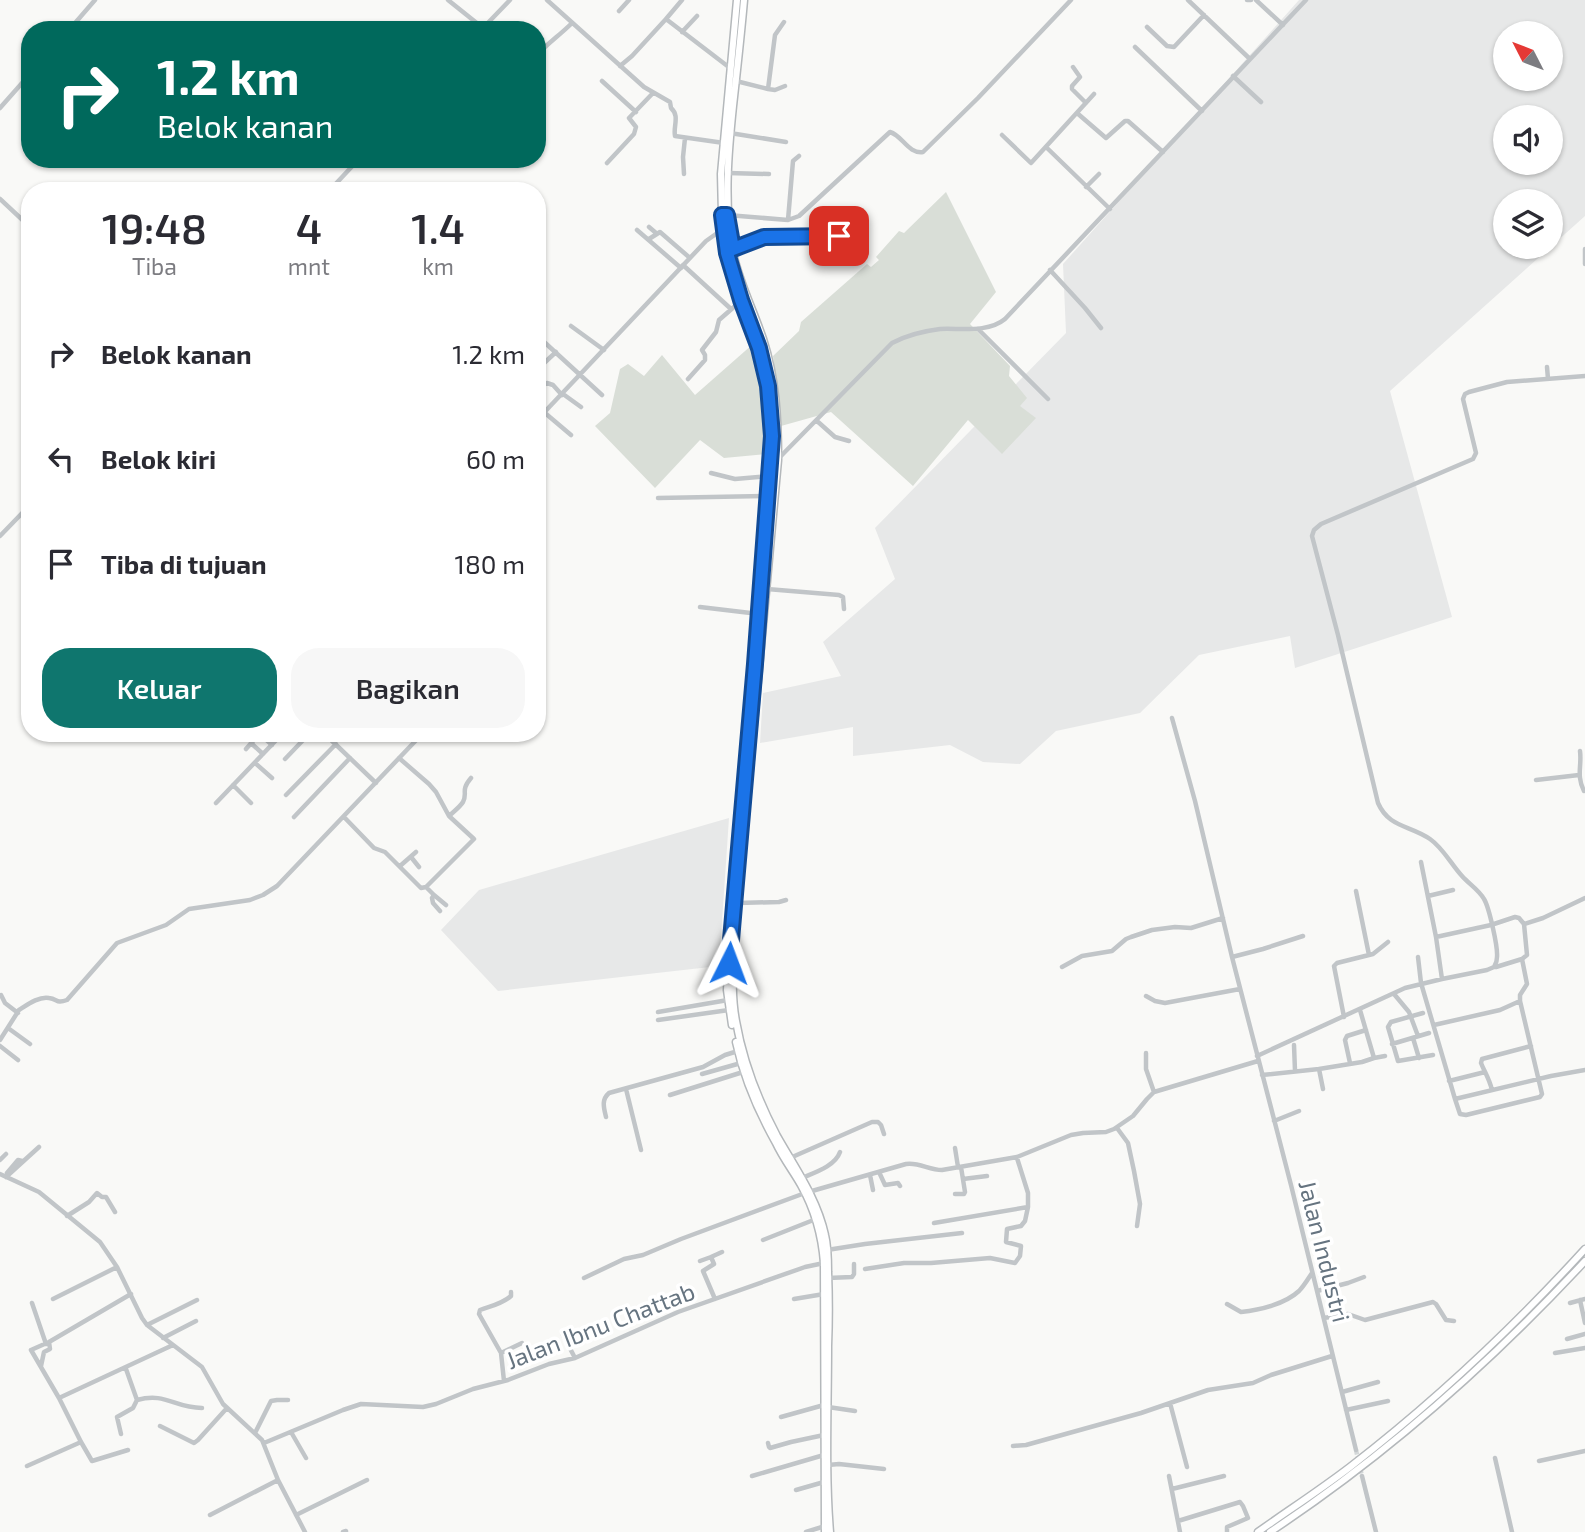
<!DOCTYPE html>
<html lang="id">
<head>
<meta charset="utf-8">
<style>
  :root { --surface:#fff; --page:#f7f7f7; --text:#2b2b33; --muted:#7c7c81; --accent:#0f766e }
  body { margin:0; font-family:"Exo 2",sans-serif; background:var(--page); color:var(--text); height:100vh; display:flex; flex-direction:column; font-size:26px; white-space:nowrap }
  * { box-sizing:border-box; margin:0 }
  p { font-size:23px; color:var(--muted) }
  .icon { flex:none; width:38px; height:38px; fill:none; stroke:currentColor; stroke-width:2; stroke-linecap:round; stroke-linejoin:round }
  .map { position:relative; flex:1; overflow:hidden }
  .side { position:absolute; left:21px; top:182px; width:525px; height:560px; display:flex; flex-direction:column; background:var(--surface); border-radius:28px; box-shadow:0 2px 5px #0004 }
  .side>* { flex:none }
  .hud { position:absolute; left:21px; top:21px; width:525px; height:147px; border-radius:28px; box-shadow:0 2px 5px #0004; background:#00695c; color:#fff; overflow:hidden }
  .needle { width:46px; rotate:312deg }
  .controls { position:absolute; left:1493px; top:21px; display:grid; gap:14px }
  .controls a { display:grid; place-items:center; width:70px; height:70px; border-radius:50%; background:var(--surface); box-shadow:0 2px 5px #0004; font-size:35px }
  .pin { position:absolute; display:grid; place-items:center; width:60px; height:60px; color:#fff; margin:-30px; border-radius:14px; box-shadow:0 4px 10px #0006 }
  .me { position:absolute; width:77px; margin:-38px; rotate:3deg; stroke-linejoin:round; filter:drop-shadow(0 0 5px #0008) }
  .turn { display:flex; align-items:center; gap:24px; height:147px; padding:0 21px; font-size:32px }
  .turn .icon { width:91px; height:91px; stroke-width:2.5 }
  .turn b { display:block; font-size:49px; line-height:60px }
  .eta { display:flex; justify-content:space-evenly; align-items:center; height:119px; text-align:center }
  .eta b { font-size:42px; font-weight:600; line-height:49px }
  .primary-button { display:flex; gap:14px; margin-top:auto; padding:14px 21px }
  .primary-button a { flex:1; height:80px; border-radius:28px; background:var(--accent); color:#fff; font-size:28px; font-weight:600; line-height:80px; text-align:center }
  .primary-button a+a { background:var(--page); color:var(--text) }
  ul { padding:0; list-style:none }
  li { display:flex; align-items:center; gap:21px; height:105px; padding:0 21px }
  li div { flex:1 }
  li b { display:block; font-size:26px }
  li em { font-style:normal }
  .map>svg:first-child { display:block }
</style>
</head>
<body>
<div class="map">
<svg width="1585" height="1532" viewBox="0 0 1585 1532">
  <rect width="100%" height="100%" fill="#f9f9f7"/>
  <path fill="#e7e8e8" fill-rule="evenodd" d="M1299,0H1585V216L1390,391L1452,617L1295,668L1290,636L1199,655L1140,713L1056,731L1020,764L983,762L950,745L853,756V727L760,743L763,693L841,676L823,642L895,579L875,528L1066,333L1063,264ZM1505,33H1550V79H1505ZM1505,117H1550V163H1505ZM1505,201H1550V247H1505Z
    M729,818L719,966L498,991L441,930L479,890Z"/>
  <path fill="#d9ded7" d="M946,192L996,292L970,324L1010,366L1009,376L1027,398L1020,406L1036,418L1002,454L968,420L913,486L831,412L781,426L773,356L799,331L801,322L867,264L871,267L879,260L876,257L899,231L904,233Z
    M753,344C766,381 770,415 768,454L724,458L700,440L655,488L595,426L610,413L620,369L628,364L644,376L662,355L695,395Z"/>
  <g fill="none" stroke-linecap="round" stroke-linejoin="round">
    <path stroke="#d4d8d9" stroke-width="4.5" stroke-dasharray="4.5 2" stroke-linecap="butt" d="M1356,1450L1362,1476"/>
    <g stroke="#b4b8bb" stroke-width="9">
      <path id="highway" d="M744,0C741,35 737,70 733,106C728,154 724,200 732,249C738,280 753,309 763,339C776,379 778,418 778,460L734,942C733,968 731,995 736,1021C743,1061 758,1100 777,1136C795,1168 817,1198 825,1235C828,1247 828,1260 828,1272C829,1297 829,1322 828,1346C828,1407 825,1472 830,1532
        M732,1025L727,990L731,922L755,664L772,436L768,386L759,348L734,278L727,253L722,215L721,174L737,0
        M736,1042C744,1079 758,1111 776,1143C783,1158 793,1171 801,1185C815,1210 822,1236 824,1263L825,1532
        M1258,1532C1289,1510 1320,1490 1350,1467C1434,1402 1513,1328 1585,1249
        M1270,1532C1385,1456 1491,1362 1585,1261"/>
    </g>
    <path stroke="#c1c5c8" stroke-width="4.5" d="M448,0L483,28
      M547,0L644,87L670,102L671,108C680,116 673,126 675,136L724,143
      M1188,0L1250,59
      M1247,0H1251
      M1256,0L1283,25
      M619,11L629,0
      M666,19L682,0
      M1147,27L1167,46L1174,47L1204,15
      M482,29L510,0
      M69,30L95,0
      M682,32L697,16
      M1135,47L1202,111
      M537,55C548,43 560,35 572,23
      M620,66L632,56L666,19L730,68
      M1073,67L1080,77L1072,86V89L1086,103
      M1233,76L1261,102
      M602,81L636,112
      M736,81L768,89L775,35L784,22
      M768,89L775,90L785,86
      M0,108L30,74
      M1077,113L1106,138L1125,121H1128L1163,152
      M730,133L786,142
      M1002,135L1031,163L1094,94
      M1046,147L1110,209
      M607,163L634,134L636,127L629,118L653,93
      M728,173L769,174
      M684,174L683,157L685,138
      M1086,187L1099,174
      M329,191L359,159
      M0,199L30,227
      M727,215L788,220L799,216L890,132C903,136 908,154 923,152L978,98L1071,0
      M788,220L793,161L799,156
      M649,227L656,233
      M637,230L681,268
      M649,239L660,232L690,258
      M733,249L761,238L773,236H854
      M1585,249V264
      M683,265L731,309
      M1050,270L1085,308L1101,328
      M571,326L604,350
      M978,329L1048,399
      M542,340L602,395
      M537,365H542L556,352
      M1547,367L1548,379
      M688,379L705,360V355L702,350L716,332L719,320L742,300
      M537,382L542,386L547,383L553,385L562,395
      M563,394L581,407
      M545,413L571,435
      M537,420L706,241L723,229
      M817,421L835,437L849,441
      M778,459L892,343C907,335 924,331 940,329C961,328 988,333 1005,319L1306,0
      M711,473L735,479L769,476
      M658,498L767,496
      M0,536L30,505
      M767,589L839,595L843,597L844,609
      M700,607L759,614
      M1172,718L1195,801L1232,957L1291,1185L1356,1450
      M297,733L324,736L330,739L376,783
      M260,734L272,745
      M251,743L263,754
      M246,749L260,733
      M1580,751C1582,766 1576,775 1584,791
      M285,759L308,735
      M255,763L272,778
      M1536,780L1579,775
      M233,785L251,803
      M286,795L336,744
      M216,803L283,733
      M449,816C453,812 460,807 463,802C468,792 460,791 471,778
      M294,817L350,758
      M344,817L374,848L385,852L421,888L426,887L474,839L449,816L436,792L429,784L399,758
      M411,857L419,867
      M1421,862L1436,937L1442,979
      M400,866L416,852
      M426,887L434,895L432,898L433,903L440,911
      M1356,891L1369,955
      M434,895L446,905
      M1428,896L1453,890
      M738,903L779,902L786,900
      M1524,924L1543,918L1585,898
      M1436,937L1491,925L1515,917L1519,918L1524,924
      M1232,957L1263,949L1303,936
      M1418,957L1421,983L1455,1099L1460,1114L1466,1115L1540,1097L1542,1094L1520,1001V995L1527,984L1522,959L1527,955L1524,924
      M1062,967L1082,956L1112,951L1126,939L1131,937L1152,930L1175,927L1191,928L1223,918
      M1496,967L1522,959
      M1394,994L1409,1012L1418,1036
      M1,995L5,1003L18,1013
      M1146,996L1155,1001L1165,1003L1240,989
      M1360,1010L1374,1058
      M658,1012L728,1000
      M1423,1013L1391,1022L1388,1027L1398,1061L1433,1055
      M1344,1017L1334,966L1337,963L1373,954L1388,942
      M658,1020L729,1010
      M1434,1025L1500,1010L1520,1001
      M8,1028L30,1044
      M1413,1038L1419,1058
      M0,1040L19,1010C27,1005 39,996 49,998C58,999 56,1004 67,1000L117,943L166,925L189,909L250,900L263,895L277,886L423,733
      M1392,1044L1429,1033
      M1294,1045L1295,1071
      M0,1046L18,1060
      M1146,1053V1069L1154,1092
      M1257,1056L1405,988L1442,979L1487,970L1494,967C1496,963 1497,962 1497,957C1498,947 1489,907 1484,899C1479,890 1469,884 1462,876C1451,864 1443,848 1430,839C1410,825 1389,828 1378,803L1338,635L1312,536L1314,530L1321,524L1473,459L1476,453L1463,399L1465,394L1469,392L1507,382L1585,376
      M1350,1063L1345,1040L1347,1036L1366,1030
      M1319,1069L1323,1089
      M702,1074L741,1063
      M1262,1075L1319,1069L1362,1062L1374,1058L1385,1056
      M1449,1081L1485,1072
      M626,1089L641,1150
      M1492,1090C1489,1078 1485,1073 1481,1063L1482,1059L1531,1046
      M670,1095L743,1072
      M1455,1099L1551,1076L1585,1070
      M606,1117C604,1108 601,1100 609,1093L703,1067L725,1055L738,1051
      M1274,1121L1299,1111
      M1117,1128L1128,1143L1134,1171L1140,1204L1137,1226
      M955,1148L958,1167
      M790,1158L872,1122H878L881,1125L884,1134
      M0,1160L6,1154
      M879,1172L885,1185L898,1183L900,1186
      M7,1173L18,1160L22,1161
      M0,1174L39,1192L100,1242L117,1267L142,1318L147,1325L202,1367L223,1404L262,1440L278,1480L305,1532
      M870,1175L873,1190
      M6,1177L39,1147
      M802,1178C816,1172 835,1166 840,1152
      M963,1179L987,1176
      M955,1194H964L965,1192L961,1167
      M67,1216L89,1202L97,1193L102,1197H106L115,1212
      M934,1223L1028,1207V1193L1017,1158
      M763,1240L816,1219
      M827,1250L865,1244L962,1233
      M700,1261L711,1257
      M865,1269L904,1263H931L990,1258L1015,1263L1020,1256L1021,1246L1006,1242L1007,1229L1021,1226L1025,1221L1028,1207
      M584,1278L624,1259L643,1255L681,1239L805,1193L906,1164C919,1162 929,1170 942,1170L1017,1157L1071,1135L1083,1133L1106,1132L1114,1129L1133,1116L1147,1099L1154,1092L1258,1061
      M828,1278L852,1277L854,1274V1264
      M1317,1291L1348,1283L1364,1277
      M53,1299L117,1267
      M715,1299L703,1271L714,1264L711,1257L722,1252
      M794,1299L824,1294
      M1580,1300L1585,1323
      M32,1303L46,1344
      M1570,1303L1585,1299
      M1227,1304L1241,1312C1260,1310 1285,1304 1299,1291C1304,1286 1308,1279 1312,1273
      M1324,1318L1348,1314L1365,1320L1433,1302L1436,1304L1446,1320L1454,1321
      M147,1325L197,1300
      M563,1335L575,1358
      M163,1338L196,1321
      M1567,1339L1585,1334
      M501,1353L479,1314L480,1310C491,1306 502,1304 511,1296V1292
      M1555,1353L1585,1348
      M41,1366L44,1352L50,1349L49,1342
      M126,1369L137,1400C166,1392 174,1408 202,1408
      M504,1381L501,1353L522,1343
      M1342,1392L1378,1382
      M59,1398L31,1350L49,1342L131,1294
      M1170,1403L1187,1467
      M828,1407L855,1411
      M1346,1410L1388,1401
      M781,1417L824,1405
      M160,1426L194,1443L198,1440L227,1408
      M291,1432L306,1458
      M255,1433L271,1401L277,1400H288
      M121,1434L117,1417L133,1408L137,1400
      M264,1443L343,1410L361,1404L423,1407L436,1404L473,1389L508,1380L549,1364L575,1358L678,1312L805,1267L824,1263
      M768,1443L769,1447L770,1448L791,1442L824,1435
      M1013,1446L1026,1445L1141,1413L1208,1390L1253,1383L1271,1375L1332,1356
      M128,1450L92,1461L81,1442L59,1398L173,1345
      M1495,1458L1512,1532
      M1539,1461L1585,1451
      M828,1465L839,1464L884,1469
      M27,1466L81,1442
      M752,1476L824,1455
      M1169,1476L1180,1532
      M1362,1476L1376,1532
      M1172,1489L1224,1476
      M796,1490L824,1482
      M210,1515L278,1480
      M296,1515L367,1480
      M1178,1521L1240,1502L1243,1506L1248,1518L1227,1527V1532
      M343,1532L346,1531
      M806,1532L825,1526"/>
    <use href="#highway" stroke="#fff" stroke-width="6"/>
  </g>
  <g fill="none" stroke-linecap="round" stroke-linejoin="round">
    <g stroke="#114b97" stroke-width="18">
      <path id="route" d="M729,963L755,664L772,436L768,386L759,348L741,300L727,253L722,215H727L733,249L764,237L839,236"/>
    </g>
    <use href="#route" stroke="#1a73e8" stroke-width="12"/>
  </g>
  <g text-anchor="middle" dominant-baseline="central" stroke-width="7" stroke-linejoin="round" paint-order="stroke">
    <g font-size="24" fill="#667480" stroke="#fff">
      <text transform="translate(1325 1251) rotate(76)">Jalan Industri</text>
      <text transform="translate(600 1325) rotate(-21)">Jalan Ibnu Chattab</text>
    </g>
  </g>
</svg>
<div class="controls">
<a><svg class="needle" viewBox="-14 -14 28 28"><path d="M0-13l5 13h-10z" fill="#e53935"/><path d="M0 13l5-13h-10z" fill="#7c7c81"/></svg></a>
<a><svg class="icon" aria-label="sound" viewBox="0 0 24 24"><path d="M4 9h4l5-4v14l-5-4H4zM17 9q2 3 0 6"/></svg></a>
<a><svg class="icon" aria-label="layers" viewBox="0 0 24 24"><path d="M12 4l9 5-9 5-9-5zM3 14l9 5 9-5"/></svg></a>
</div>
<div class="pin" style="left:839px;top:236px;background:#d93025"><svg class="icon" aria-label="arrive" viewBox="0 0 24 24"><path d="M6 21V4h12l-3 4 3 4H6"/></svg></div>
<svg class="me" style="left:729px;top:963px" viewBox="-20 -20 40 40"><path d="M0-17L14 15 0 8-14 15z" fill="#1a73e8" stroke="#fff" stroke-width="4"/></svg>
<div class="hud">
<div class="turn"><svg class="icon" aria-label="right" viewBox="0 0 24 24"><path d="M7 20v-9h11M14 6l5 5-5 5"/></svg><div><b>1.2 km</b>Belok kanan</div></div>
</div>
<section class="side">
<div class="eta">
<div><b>19:48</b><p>Tiba</p></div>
<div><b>4</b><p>mnt</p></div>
<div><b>1.4</b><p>km</p></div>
</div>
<ul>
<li><svg class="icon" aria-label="right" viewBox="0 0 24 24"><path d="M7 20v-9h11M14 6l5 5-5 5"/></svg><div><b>Belok kanan</b></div><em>1.2 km</em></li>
<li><svg class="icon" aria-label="left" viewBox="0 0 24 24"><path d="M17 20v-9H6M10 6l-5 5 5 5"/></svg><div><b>Belok kiri</b></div><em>60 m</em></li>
<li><svg class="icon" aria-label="arrive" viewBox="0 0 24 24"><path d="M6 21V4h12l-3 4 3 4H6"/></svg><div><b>Tiba di tujuan</b></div><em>180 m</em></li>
</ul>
<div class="primary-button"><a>Keluar</a><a>Bagikan</a></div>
</section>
</div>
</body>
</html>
